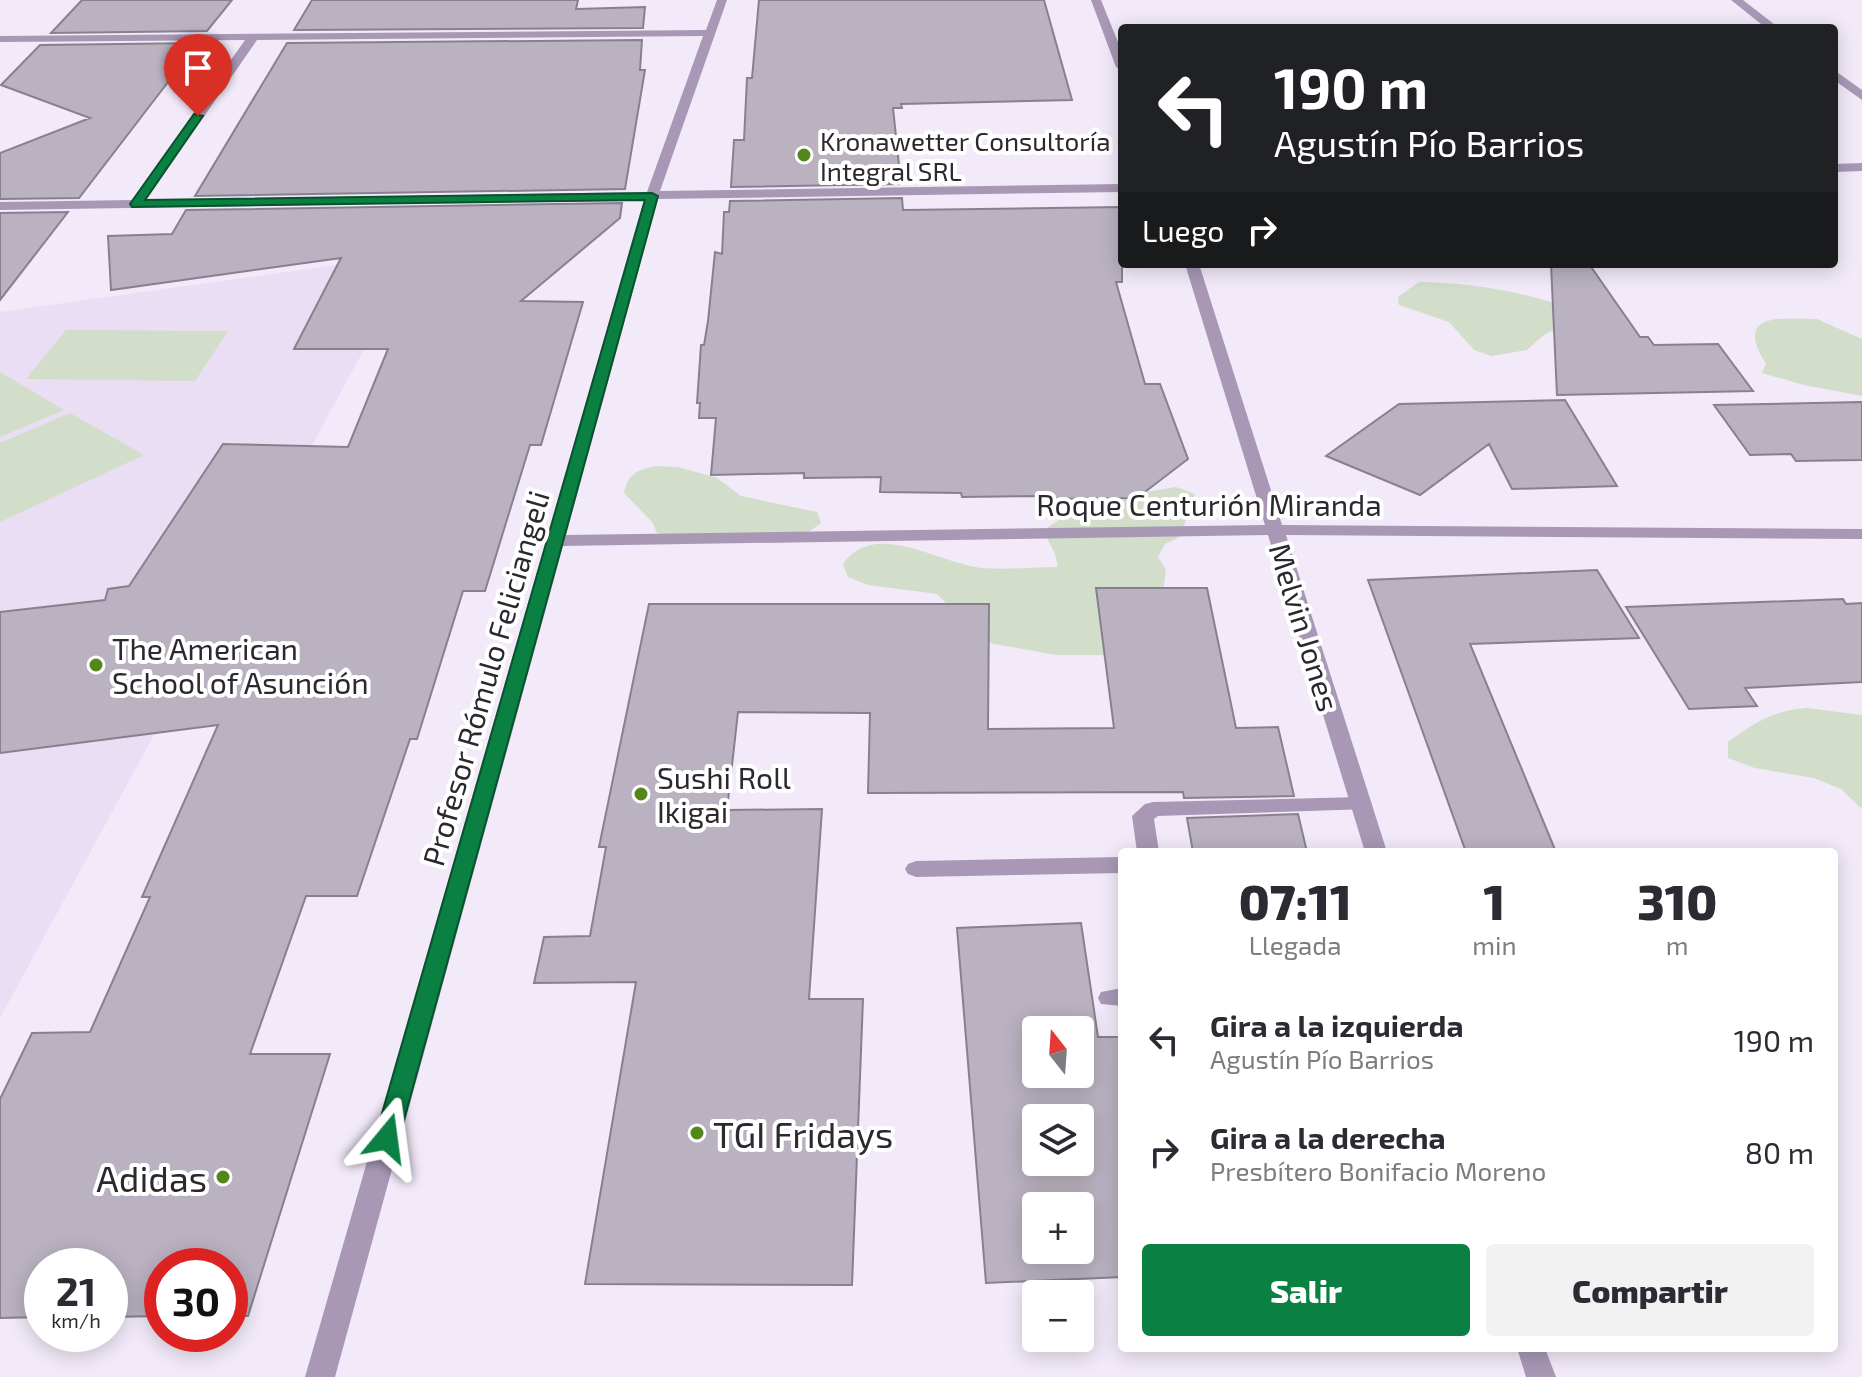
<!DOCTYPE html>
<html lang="es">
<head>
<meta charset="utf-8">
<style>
  :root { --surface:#fff; --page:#f2f2f3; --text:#2b2b33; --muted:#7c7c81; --accent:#0b8043 }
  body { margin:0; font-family:"Exo 2",sans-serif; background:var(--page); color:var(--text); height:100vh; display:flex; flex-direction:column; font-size:30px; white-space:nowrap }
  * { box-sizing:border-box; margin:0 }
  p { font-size:26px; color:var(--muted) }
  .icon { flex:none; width:44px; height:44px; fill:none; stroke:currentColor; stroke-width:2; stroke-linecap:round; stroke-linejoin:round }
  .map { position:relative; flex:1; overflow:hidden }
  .sheet { position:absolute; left:1118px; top:848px; width:720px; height:504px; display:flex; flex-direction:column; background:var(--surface); border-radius:8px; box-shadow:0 4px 20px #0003 }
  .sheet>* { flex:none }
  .guide { position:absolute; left:1118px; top:24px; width:720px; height:244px; border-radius:8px; box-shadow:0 4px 20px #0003; background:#202124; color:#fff; overflow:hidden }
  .needle { width:52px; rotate:343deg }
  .controls { position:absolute; left:1022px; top:1016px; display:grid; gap:16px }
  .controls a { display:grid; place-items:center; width:72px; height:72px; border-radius:8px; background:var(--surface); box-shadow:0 4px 20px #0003; font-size:40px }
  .speed { position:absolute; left:24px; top:1248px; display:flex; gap:16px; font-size:40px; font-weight:700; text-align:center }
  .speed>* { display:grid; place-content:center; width:104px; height:104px; border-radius:50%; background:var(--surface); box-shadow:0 4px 20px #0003; line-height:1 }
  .speed small { font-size:20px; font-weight:400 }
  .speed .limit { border:12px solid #d22; background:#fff; color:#111 }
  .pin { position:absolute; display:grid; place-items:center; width:68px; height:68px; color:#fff; margin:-82px -34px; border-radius:50% 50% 50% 0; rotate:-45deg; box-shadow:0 0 8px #0007 }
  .pin .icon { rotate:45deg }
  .me { position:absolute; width:88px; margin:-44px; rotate:16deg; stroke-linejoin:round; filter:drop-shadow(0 0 6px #0008) }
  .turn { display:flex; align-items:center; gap:28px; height:168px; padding:0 24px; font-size:36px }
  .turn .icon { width:104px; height:104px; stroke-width:2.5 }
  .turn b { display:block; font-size:56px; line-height:68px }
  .then { display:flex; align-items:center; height:76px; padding:0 24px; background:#0003; gap:16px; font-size:30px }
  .eta { display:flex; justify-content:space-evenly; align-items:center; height:136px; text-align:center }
  .eta b { font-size:48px; font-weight:800; line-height:56px }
  .cta { display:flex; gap:16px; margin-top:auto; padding:16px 24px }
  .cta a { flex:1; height:92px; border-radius:8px; background:var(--accent); color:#fff; font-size:32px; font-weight:800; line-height:92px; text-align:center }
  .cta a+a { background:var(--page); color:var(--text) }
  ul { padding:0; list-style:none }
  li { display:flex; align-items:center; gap:24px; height:112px; padding:0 24px }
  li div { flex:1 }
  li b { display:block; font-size:30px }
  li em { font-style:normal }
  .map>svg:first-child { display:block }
</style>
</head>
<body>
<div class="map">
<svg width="1862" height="1377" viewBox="0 0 1862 1377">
  <rect width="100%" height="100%" fill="#f2eaf9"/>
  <path fill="#e9def4" d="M416,254L0,1018V312Z"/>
  <path fill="#d2ddca" d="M1419,282C1469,283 1516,290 1564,306L1571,328C1544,330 1545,335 1527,350L1491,356L1474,350L1449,322L1399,305L1398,297Z
    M1817,319L1862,339V396L1804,385L1762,373L1766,364C1734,313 1779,318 1817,319Z
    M66,330L228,331L195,381L26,379Z
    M0,372L64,410L0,437Z
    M70,413L144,455L0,522V443Z
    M656,466L678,467L717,478L741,496L817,512L821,523C791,548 756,541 719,539C697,538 678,539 657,533L652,522L624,493C628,473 638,470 656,466Z
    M1176,487L1195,494L1180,537L1165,544L1158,557L1166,570L1162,596L1105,655H1056L984,642L937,594L868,585L848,577L843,564C874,518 940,564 982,568C1007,570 1033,567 1058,567L1055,554L1043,530L1089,502Z
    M1807,708L1862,715V809L1841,789L1814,778L1755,768L1728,758V742C1754,723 1774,710 1807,708Z"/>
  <path fill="#bab2c1" stroke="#88808e" stroke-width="2" fill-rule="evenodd" d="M82,0H232L207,31L51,33Z
    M312,0H578L576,9L645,7L643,28L294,30Z
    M759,0H1044L1072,100L901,104L902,108H893L901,184L731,187L734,140H744L747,78H752Z
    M642,40L640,70H645L625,189L195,196L287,43Z
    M198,43L79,198L0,199V153L90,118L1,85L40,45Z
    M902,198L903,210L1122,207V282H1116L1145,384H1160L1188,459L1137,498L1044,499V496L962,497L961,493L880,492L881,477L804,478V473L711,475L716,418H699L700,403H697L701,345H704L708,321L715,252L722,254L724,212H729L730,201Z
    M622,203L620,218L521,301L583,302L541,445H530L485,591H463L417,739H410L357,896H306L250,1054H330L248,1316H230V1266H162V1316L110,1317V1266H42V1317L0,1318V1099L32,1033L90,1032L150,897H142L218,725L0,753V612L105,600L108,589L129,586L223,444L348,447L388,349H294L341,258L111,290L108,236L172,234L186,210Z
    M68,212L0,300V213Z
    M1551,264H1589L1640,337H1648L1654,345L1718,344L1753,391L1557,395Z
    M1565,400L1617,486L1512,489L1489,444L1420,495L1326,456L1399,404Z
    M1862,402V460L1796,461L1791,454L1750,455L1714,405Z
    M1597,570L1639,638L1470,644L1556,852H1466L1368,580Z
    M1096,588H1207L1236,728L1278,727L1294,796L1184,798L1183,792L868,793L870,713L738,712L727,810L822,809L809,999H863L852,1285L585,1284L636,982L534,983L544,937L590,936L606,847H599L649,604H989L988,729L1114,728Z
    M1843,599L1846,604L1862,603V682L1745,688L1757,706L1689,709L1626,607Z
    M1298,814L1307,852H1193L1187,818Z
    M1081,923L1098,1037H1122V1277L986,1283L957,928ZM1036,1030H1080V1074H1036ZM1036,1118H1080V1162H1036ZM1036,1206H1080V1250H1036Z"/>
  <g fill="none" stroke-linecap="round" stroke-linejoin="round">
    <path fill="#a898b6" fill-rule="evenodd" d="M1361,797L1369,799L1372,804L1369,809L1158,816L1154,819L1159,852H1137L1132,816L1145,804L1153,802Z
      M1122,857V873L916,877L908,874L905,869L908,864L916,861Z
      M1122,988V1006L1101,1004L1098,998L1101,992Z"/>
    <path fill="#a898b6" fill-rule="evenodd" d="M717,0H727L660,191L1122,184V192L658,199L566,535L1265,525L1185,264H1199L1282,525L1862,529V539L1286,535L1387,852H1365L1268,535L563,546L335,1377H305L644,200L0,210V202L132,200L245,40L0,42V36L706,30ZM703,36L647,192L146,200L257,40Z
      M1091,0H1101L1122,52V71L1116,67Z
      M1731,0H1743L1779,28H1766Z
      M1834,70L1862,90V100L1834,80Z
      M1862,163V171L1834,172V164Z
      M1517,1348H1545L1556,1377H1526Z"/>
  </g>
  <path fill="#0b8043" stroke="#07532c" stroke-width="2" d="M194,114L203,116L145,200L652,193L658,196L399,1138L395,1145L387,1148L378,1145L375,1138L645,200L132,207L130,204Z"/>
  <g fill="#558619" stroke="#fff" stroke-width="3">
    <circle cx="804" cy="155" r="8"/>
    <circle cx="96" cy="665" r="8"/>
    <circle cx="641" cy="794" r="8"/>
    <circle cx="697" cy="1133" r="8"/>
    <circle cx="223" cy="1177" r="8"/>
  </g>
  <g text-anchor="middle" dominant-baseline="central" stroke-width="8" stroke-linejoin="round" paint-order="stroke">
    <g font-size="26" fill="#2b282e" stroke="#fff" text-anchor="start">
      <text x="820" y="140">Kronawetter Consultoría<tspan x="820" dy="30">Integral SRL</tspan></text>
    </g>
    <g font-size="30" fill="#2b282e" stroke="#fff">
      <text x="1209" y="504">Roque Centurión Miranda</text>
      <text transform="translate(1305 627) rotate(73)">Melvin Jones</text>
      <text transform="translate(485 678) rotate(-74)">Profesor Rómulo Feliciangeli</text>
    </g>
    <g font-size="30" fill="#2b282e" stroke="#fff" text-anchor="start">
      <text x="112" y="648">The American<tspan x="112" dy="34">School of Asunción</tspan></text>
      <text x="657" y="777">Sushi Roll<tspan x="657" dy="34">Ikigai</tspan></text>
    </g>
    <g font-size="36" fill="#2b282e" stroke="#fff" text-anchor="start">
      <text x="713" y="1133">TGI Fridays</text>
      <text x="207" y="1177" text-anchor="end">Adidas</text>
    </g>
  </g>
</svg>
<div class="controls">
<a><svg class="needle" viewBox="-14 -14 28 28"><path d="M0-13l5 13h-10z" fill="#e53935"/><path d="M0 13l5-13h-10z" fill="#7c7c81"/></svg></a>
<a><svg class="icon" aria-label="layers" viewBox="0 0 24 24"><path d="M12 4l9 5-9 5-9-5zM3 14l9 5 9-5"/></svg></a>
<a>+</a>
<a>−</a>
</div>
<div class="speed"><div>21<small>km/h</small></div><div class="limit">30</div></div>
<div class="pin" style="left:198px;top:116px;background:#d93025"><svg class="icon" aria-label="arrive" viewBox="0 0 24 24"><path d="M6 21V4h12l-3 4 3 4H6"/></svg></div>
<svg class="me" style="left:387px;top:1138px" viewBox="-20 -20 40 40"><path d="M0-17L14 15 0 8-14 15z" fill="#0b8043" stroke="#fff" stroke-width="4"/></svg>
<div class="guide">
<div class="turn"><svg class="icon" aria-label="left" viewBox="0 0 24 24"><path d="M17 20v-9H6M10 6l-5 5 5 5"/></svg><div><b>190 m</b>Agustín Pío Barrios</div></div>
<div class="then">Luego<svg class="icon" aria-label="right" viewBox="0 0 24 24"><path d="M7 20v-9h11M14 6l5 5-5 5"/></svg></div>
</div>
<section class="sheet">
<div class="eta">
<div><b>07:11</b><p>Llegada</p></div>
<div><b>1</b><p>min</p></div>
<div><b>310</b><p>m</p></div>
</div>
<ul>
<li><svg class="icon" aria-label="left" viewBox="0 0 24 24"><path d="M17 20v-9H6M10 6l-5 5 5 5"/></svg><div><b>Gira a la izquierda</b><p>Agustín Pío Barrios</p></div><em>190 m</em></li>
<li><svg class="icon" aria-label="right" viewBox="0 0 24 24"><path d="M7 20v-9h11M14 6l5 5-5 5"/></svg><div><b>Gira a la derecha</b><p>Presbítero Bonifacio Moreno</p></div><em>80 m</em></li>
</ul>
<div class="cta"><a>Salir</a><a>Compartir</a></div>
</section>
</div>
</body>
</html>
